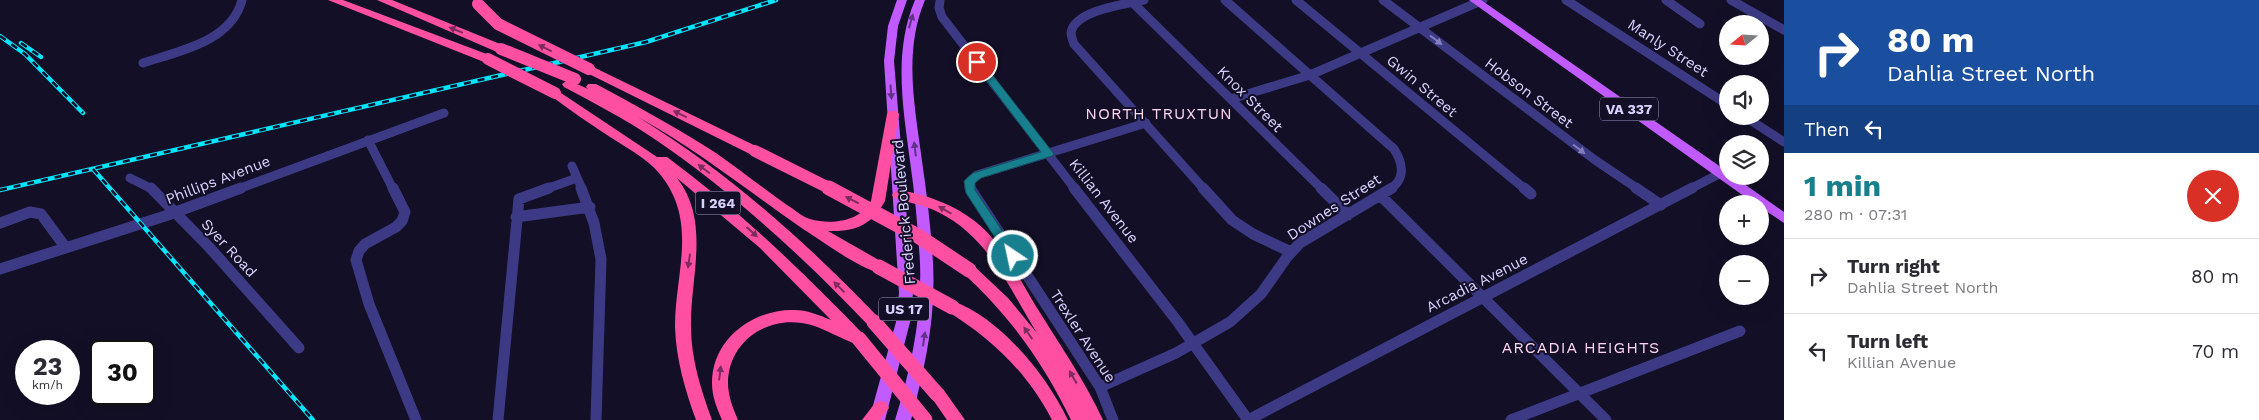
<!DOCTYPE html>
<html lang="en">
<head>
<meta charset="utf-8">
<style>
  :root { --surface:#fff; --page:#f7f7f7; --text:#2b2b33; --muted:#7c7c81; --line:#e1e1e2; --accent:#187f8f }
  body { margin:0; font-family:"Work Sans",sans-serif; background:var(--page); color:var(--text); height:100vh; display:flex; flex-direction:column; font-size:19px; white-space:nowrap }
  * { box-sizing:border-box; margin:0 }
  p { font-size:16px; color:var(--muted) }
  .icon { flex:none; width:28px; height:28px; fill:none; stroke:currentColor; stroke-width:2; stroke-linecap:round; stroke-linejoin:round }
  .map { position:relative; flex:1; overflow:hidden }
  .side { display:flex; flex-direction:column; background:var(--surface); width:475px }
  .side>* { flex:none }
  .hud { background:#1a4fa0; color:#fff; overflow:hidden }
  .needle { width:32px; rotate:252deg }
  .controls { position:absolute; left:1719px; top:15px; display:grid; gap:10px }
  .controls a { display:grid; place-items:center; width:50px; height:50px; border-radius:50%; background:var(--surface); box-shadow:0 5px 20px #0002; font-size:25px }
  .speed { position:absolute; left:15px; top:340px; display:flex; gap:10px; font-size:25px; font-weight:700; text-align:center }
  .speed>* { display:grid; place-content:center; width:65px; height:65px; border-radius:50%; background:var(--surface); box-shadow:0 5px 20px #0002; line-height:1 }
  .speed small { font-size:12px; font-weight:400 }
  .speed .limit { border:2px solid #111; border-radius:8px; background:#fff; color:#111 }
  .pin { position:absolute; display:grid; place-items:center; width:42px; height:42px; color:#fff; margin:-21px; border:2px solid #fff; border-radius:50%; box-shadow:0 1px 5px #0007 }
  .me { position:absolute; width:55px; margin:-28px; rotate:326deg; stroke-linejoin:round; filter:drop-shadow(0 0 4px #0008) }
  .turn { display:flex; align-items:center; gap:18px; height:105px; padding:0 20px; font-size:22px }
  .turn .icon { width:65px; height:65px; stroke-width:2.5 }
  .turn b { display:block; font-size:35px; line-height:42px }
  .then { display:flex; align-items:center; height:48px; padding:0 20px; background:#0003; gap:10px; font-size:19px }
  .round { display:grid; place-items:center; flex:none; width:52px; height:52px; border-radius:26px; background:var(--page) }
  .head { display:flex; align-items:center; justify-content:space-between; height:85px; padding:0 20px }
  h1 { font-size:30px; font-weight:700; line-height:38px; color:var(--accent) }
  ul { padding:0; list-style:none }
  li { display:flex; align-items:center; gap:15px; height:75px; padding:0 20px; border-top:1px solid var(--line) }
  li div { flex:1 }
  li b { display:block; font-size:19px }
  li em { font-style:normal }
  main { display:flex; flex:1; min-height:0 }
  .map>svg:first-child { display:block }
</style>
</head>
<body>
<main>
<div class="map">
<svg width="1784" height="420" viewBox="0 0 1784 420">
  <rect width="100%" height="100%" fill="#130f26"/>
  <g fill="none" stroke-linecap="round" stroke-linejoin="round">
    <path stroke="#3d3a85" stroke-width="9" d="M1130,0L1322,189
      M1144,0C1127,4 1074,10 1071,33C1071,36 1073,41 1074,44L1204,189
      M1225,0L1394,149C1403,163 1406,179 1390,189
      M1296,0L1525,189
      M1383,0L1595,160L1638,189
      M1566,0L1728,105
      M1666,0L1700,24
      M1731,0L1784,30
      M940,1L939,8L942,17L1075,189
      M143,63C179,51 231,42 242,0
      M1231,99L1310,75L1483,0
      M1744,116L1784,142
      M368,140L393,189
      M572,166L582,189
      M130,178L152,189
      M238,189L444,113
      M546,189L577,178
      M971,189L969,186L970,181L977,175L1146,123
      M1690,189L1721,173"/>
    <path stroke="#3d3a85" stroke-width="11" d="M151,188L209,247L299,348
      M393,188L405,212L402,221L396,227L365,244L359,251L356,260L369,304L416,420
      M581,188L594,223L601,259L596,420
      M970,188L1100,387L1113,420
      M1074,188L1177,321L1248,420L1692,188
      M1203,188L1232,220L1253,234L1291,252
      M1321,188L1348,215
      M1524,188L1531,194
      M1636,188L1661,205
      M1380,195L1606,420
      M516,217L590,207
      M0,223L30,212L41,214L66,248
      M0,269L165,216L241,188
      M1100,387L1176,353L1230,322L1261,294L1287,257L1300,243L1392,188
      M498,420L519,199L549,188
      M1511,420L1740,331"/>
    <path fill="#c25bff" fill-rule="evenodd" d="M897,0H907L898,26L894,61L913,293L910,322L885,420H869L896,322L899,293L884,61L888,26Z
      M915,0H925C903,52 915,107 922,161C927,195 931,229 933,263C936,318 925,368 911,420H895C911,368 922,318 920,263C918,229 915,195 910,161C903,107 893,52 915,0Z
      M1469,0H1481L1728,172V176H1733L1784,212V223L1760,207V204H1755Z"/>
    <path fill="#ff4fa3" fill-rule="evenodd" d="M328,0H343L492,56L494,59L492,62H484Z
      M377,0H392L505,46L507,49L505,52H497Z
      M589,65L760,148L761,151L760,154H750L585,72L583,69Z
      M568,80L588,89L586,87L588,84H596C637,106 677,128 716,153C740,170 763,188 787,205C794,209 802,217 810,219C831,225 860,222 871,201L887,114L889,111H897L899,114L885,201C872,225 855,232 828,231L884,263L886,267L884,271L879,273C854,265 825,243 803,229C748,191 696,149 638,117C728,172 806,242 879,318L882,322L879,326L874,328L869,326C803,257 733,192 653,138C625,119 594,103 564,87L562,84Z
      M555,89L657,157H667C739,210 802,271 864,335L867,339L864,343L859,345C840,339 822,326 802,323C764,317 728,344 728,383C728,396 733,408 738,420H722C717,408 712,397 712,383C712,339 753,309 794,310C807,310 819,315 831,320L760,248L677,178C711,222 690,277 691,327C691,359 701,390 712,420H696C685,390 676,359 675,327C675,272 699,221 659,173C646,158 627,148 610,137C590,124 570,110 551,96L549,93L551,90Z
      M899,190C927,195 953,204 976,222C1003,244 1019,279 1037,308C1060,345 1085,381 1103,420H1071C1044,364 1010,316 964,274L962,270L964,266L969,264L974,266L1008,298L1037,333C1009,288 988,236 938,212C924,205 909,203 894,198L892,195L894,192Z
      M952,301C1000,317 1047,376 1068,420H1052C1027,372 992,339 947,311L944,307L947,303Z
      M937,387L943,389L965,420H947L929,394L931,389Z
      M881,401L887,403L889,408L880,420H862L875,403Z"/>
    <g stroke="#00e5ff" stroke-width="4.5">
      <path id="rail" d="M0,36L25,54L83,113
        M21,43L41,57
        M93,169L313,420
        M0,190L646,42L776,0"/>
    </g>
    <use href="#rail" stroke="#130f26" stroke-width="2.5" stroke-dasharray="7" stroke-linecap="butt"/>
    <path stroke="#ff4fa3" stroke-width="12" d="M478,4L498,24L589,69
      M501,49L575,79
      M488,59L555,93
      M755,151L831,189"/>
    <path stroke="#ff4fa3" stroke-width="15" d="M829,188L918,236L969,270
      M879,267L952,307
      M874,322L937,394
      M859,339L925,420"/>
  </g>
  <defs><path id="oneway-solid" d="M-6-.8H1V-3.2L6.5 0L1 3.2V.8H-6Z" transform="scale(1.25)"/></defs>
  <g fill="#623188">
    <use href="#oneway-solid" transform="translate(911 21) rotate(-74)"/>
    <use href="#oneway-solid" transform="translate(891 92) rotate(86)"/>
    <use href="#oneway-solid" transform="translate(915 149) rotate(-97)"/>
    <use href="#oneway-solid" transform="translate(924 339) rotate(-82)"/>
  </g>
  <g fill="#7d2c5e">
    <use href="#oneway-solid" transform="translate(456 30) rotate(-158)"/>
    <use href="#oneway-solid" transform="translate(545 48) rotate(-154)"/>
    <use href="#oneway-solid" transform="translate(680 114) rotate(-154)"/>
    <use href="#oneway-solid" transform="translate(704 169) rotate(-143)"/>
    <use href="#oneway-solid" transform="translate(852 200) rotate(-153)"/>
    <use href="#oneway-solid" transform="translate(945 210) rotate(-150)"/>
    <use href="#oneway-solid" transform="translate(752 232) rotate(42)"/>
    <use href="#oneway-solid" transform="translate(689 261) rotate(98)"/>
    <use href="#oneway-solid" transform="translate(839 287) rotate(-136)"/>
    <use href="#oneway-solid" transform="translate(1028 333) rotate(-125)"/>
    <use href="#oneway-solid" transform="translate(720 373) rotate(-83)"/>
    <use href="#oneway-solid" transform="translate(1073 377) rotate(-120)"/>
  </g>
  <g fill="#837fbc">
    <use href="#oneway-solid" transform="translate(1436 40) rotate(37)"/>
    <use href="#oneway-solid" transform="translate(1579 149) rotate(37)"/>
  </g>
  <path fill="#187f8f" stroke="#10535d" d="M977,59L981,60L1054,154L1052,156L981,178L975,183V190L1019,256L1013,260L1009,259L966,193L964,181L973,173L1041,152L974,64V60Z"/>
  <g text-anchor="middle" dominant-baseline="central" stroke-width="4" stroke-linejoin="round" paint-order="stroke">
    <g fill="#130f26" stroke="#9e99be" stroke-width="1">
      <rect x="1600" y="97.5" width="58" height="23" rx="4"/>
      <rect x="695.5" y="191.5" width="45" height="23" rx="4"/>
      <rect x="879" y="297.5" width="50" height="23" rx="4"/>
    </g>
    <g font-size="14" font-weight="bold" fill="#d9d4ff">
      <text x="1629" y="109">VA 337</text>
      <text x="718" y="203">I 264</text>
      <text x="904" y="309">US 17</text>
    </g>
    <g font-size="15" fill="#d9d4ff" stroke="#130f26">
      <text transform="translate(1668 48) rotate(33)">Manly Street</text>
      <text transform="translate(1422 86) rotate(40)">Gwin Street</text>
      <text transform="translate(1529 93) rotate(37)">Hobson Street</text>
      <text transform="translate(1250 99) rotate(45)">Knox Street</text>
      <text transform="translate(218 180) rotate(-21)">Phillips Avenue</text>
      <text transform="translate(1104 201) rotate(52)">Killian Avenue</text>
      <text transform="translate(1334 207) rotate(-33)">Downes Street</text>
      <text transform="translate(904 212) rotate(-95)">Frederick Boulevard</text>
      <text transform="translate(229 248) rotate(47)">Syer Road</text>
      <text transform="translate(1477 283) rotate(-27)">Arcadia Avenue</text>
      <text transform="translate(1083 336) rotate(57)">Trexler Avenue</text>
    </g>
    <g font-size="16" letter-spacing="1" fill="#ffd6f0" stroke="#130f26">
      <text x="1159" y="113">NORTH TRUXTUN</text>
      <text x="1581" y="347">ARCADIA HEIGHTS</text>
    </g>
  </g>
</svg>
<div class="controls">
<a><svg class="needle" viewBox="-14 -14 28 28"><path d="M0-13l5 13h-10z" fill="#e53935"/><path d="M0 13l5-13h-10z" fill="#7c7c81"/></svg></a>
<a><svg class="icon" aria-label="sound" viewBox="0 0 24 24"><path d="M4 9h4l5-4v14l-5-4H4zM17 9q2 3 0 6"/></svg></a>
<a><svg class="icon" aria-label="layers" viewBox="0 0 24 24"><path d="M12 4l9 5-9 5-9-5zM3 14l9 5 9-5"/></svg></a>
<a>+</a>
<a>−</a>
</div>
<div class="speed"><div>23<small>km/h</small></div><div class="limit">30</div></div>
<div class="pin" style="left:977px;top:62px;background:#d93025"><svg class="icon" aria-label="arrive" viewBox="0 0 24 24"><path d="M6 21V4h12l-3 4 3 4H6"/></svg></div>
<svg class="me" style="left:1013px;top:256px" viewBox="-20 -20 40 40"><circle r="17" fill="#187f8f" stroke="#fff" stroke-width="3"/><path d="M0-11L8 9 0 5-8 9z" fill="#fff"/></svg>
</div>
<section class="side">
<div class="hud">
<div class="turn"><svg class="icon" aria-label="right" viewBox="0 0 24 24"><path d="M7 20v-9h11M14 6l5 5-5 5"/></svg><div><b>80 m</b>Dahlia Street North</div></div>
<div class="then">Then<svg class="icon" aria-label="left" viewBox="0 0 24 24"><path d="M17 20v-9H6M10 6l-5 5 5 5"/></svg></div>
</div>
<div class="head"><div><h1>1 min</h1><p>280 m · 07:31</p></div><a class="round" style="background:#d93025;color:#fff"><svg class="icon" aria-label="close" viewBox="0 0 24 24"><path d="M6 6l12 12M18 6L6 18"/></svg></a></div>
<ul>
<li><svg class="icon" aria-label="right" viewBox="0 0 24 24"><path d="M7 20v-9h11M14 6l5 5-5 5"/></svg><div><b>Turn right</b><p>Dahlia Street North</p></div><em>80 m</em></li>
<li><svg class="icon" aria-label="left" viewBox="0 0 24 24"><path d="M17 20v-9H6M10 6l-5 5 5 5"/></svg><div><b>Turn left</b><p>Killian Avenue</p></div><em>70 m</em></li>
</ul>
</section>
</main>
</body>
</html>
